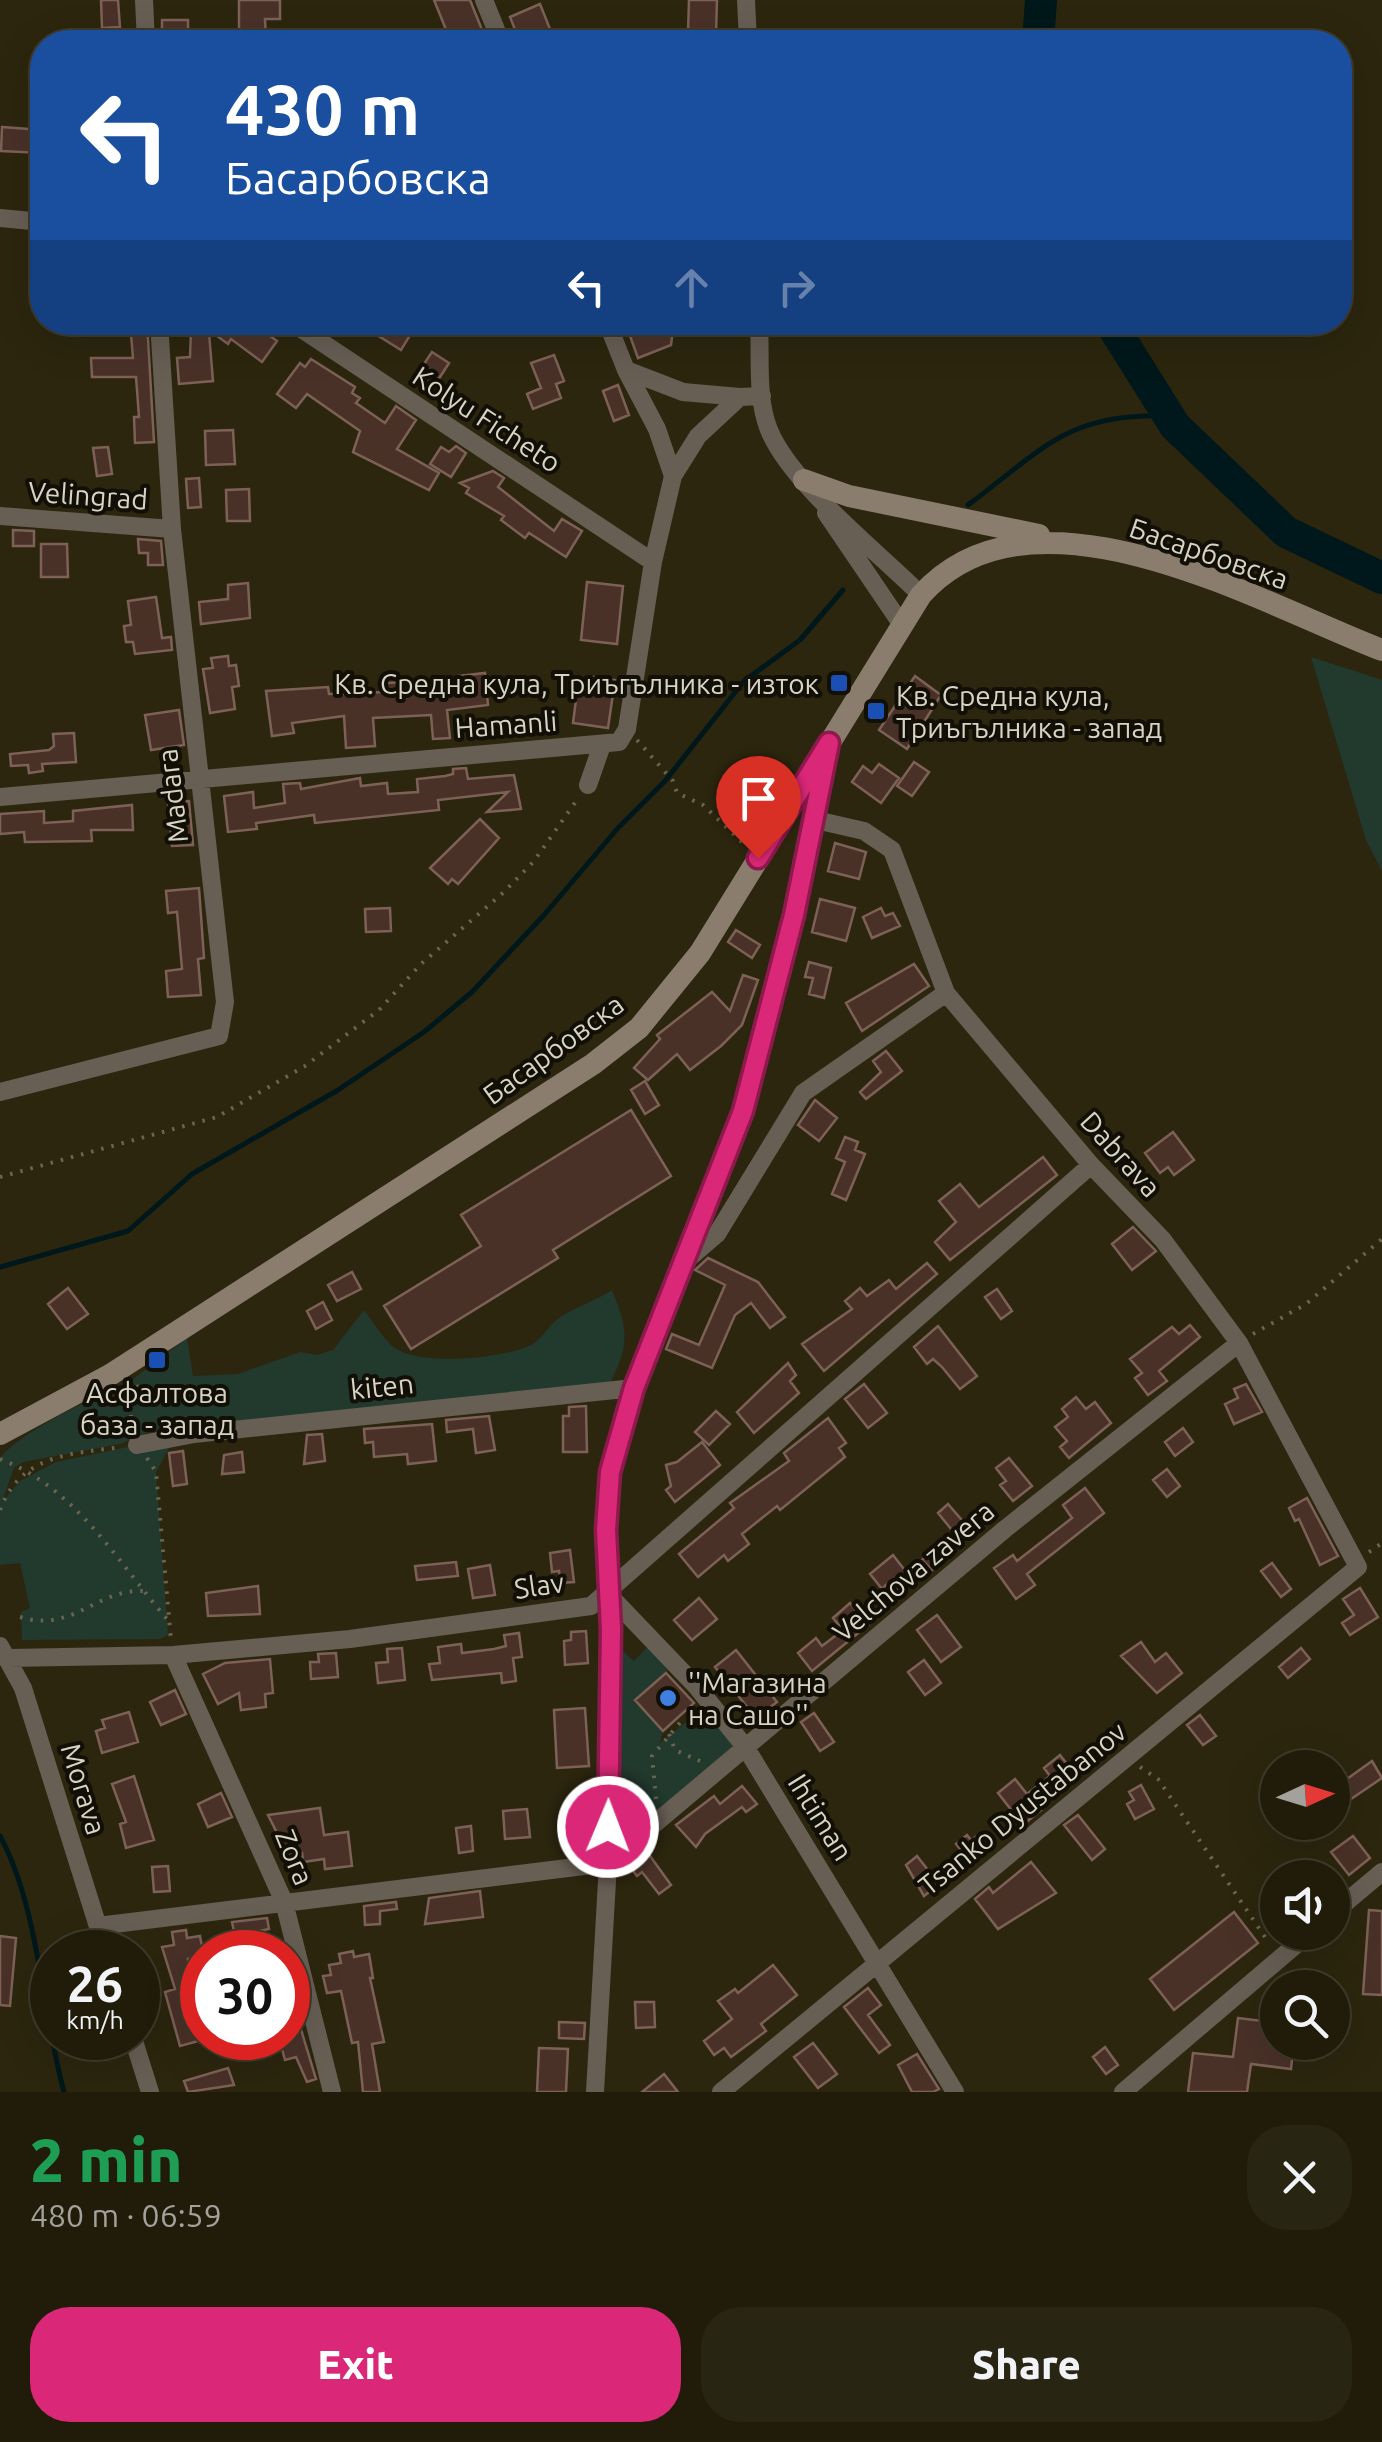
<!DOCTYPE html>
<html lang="en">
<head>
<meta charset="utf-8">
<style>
  :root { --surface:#211c0a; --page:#292513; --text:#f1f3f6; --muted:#a2a19c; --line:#3e3a2b; --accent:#db2777 }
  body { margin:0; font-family:Ubuntu,sans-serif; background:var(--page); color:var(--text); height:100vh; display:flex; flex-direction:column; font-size:38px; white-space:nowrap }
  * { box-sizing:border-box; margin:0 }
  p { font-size:32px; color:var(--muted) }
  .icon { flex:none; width:55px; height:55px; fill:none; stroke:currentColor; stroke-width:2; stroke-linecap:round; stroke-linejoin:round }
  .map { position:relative; height:2092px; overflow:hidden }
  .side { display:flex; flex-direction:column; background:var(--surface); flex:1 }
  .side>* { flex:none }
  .top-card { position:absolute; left:30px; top:30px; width:1322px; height:305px; border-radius:40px; box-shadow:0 10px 40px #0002,0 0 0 2px var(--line); background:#1a4fa0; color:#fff; overflow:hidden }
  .needle { width:65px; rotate:86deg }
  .buttons { position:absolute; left:1260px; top:1750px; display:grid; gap:20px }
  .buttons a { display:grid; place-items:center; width:90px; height:90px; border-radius:50%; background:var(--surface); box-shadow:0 10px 40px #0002,0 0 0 2px var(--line); font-size:50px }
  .speed { position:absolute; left:30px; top:1930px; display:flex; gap:20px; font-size:50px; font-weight:700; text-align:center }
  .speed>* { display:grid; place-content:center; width:130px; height:130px; border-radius:50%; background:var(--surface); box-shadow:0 10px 40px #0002,0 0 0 2px var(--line); line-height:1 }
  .speed small { font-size:25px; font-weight:400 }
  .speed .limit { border:15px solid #d22; background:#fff; color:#111 }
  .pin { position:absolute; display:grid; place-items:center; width:85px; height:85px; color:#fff; margin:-102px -42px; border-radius:50% 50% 50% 0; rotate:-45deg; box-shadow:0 0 10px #0007 }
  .pin .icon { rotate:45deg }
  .me { position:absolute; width:110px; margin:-55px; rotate:1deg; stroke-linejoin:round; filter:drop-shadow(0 0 8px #0008) }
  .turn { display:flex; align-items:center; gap:35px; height:210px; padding:0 30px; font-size:45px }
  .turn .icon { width:130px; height:130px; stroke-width:2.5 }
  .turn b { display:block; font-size:70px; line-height:85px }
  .lanes { display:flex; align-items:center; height:95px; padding:0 30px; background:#0003; justify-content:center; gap:50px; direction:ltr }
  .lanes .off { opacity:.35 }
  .round { display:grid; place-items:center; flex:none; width:105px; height:105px; border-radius:40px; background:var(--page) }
  .overview { display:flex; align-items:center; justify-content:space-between; height:170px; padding:0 30px }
  h1 { font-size:60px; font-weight:800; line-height:75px; color:#1e9e55 }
  .primary-button { display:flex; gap:20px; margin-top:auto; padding:20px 30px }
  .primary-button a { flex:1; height:115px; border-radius:40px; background:var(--accent); color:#fff; font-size:40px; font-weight:800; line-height:115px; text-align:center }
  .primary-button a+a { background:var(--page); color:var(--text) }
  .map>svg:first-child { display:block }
</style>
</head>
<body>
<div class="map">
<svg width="1382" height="2092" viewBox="0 0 1382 2092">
  <rect width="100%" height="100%" fill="#2c260e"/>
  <path fill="#22392e" d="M1311,657L1382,680V871L1366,840Z
    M612,1290C631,1336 628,1347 606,1392L182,1434L153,1430L120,1444L23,1462L14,1468L2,1502L20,1481L56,1462L175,1437L156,1472L168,1635L160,1639L22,1640L21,1612L30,1608L20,1563L0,1565V1458C17,1436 81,1402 108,1393L114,1400L135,1386L132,1380L187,1338L193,1376L238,1374L300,1352L317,1355L333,1350L364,1310C374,1322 386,1345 400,1351C430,1365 501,1358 529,1346C540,1342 548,1326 558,1319C572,1308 594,1302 612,1290Z
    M651,1643L674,1665L636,1700L663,1731L660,1743L707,1705L738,1743L632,1831L619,1825L616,1645L634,1661Z"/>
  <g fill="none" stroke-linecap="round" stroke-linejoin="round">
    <path stroke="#00181b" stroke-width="5" d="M968,505C1042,450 1068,412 1168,416
      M0,1267L128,1231L192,1174L338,1090L424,1032L472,992L544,915L618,828L665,781L744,681L800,640L843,590
      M0,1836C39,1908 42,2012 64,2092"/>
    <path stroke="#00181b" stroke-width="32" d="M1038,42L1041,0
      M1110,322L1175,426L1286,532L1382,578"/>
  </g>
  <path fill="#493128" stroke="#7d6157" stroke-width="2.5" d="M101,0H118L120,27L102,28Z
    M239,0H280V19H265L266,40L239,41Z
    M434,0H470L487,42H451Z
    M689,0H717L716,34L688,33Z
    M540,4L550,29L520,42L510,17Z
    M162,20H188V42H162Z
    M2,127L42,130V153L1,151Z
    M130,322H147L154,442L135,443L134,417H139L136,377H92L91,358H133Z
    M198,322H251L277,341L262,362L231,339L228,344Z
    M384,322H418L401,350L377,335Z
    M625,322H674L671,345L638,358Z
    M191,331L209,333L213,381L179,384L177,358L190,357Z
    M432,352L449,363L431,391L419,384L424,377L418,373Z
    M554,355L564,381L556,384L561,398L533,409L527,394L541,388L531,363Z
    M311,359L355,387L352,393L360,398L356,403L385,423L396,406L416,420L397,449L439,473L429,490L353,452L360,431L307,394L296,408L277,394L300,363L305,367Z
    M618,385L629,415L614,421L603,391Z
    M233,430L235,464L206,465L205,431Z
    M456,446L466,453L451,477L430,464L441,447L449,452Z
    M108,447L112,474L97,476L93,448Z
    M493,471L504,478L498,487L554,531L562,519L582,531L566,557L529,533L525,538L501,520L504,516L466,493L469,488L460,483Z
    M199,478L201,507L188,508L186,479Z
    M249,489L250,521H227L226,490Z
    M13,530L34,531V546H13Z
    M138,539L161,541L163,565H148V553H139Z
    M41,544H67L68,577H41Z
    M587,582L623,586L617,644L581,640Z
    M248,583L250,618L201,624L199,602L228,599V585Z
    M156,597L162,638L171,637L172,650L135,654L133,642H126L124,626L131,625L128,601Z
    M228,656L229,666L236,665L239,686L232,687L235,709L210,713L203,669L213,668L211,658Z
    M485,673L488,705L447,710L450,738L433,739L431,715L373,718L375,746L346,748L344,716L292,723L294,733L272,736L266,691L328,687L329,694L385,692V683L409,682V687L459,683L458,676Z
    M915,676L941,695L907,749L879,730Z
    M593,677L615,680L608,728L573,723L577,692L591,693Z
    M179,710L184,745L151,750L145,715Z
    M74,733L76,762L42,764L43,771L29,773L28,765L11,766L10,754L49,750L54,746L53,734Z
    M914,762L929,772L912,796L897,786Z
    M879,764L899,778L881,803L852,782L863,766L872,773Z
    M466,768L468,779L514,775L521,809L487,812L508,792L438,800L439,810L315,823L314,815L256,823L257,829L228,832L224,796L253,792L254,808L285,803L283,784L300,783L301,789L360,778L361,786L387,783L388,794L418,792L417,779L445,776L453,774V769Z
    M189,801L193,845L172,846L168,803Z
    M132,805L133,830H91L92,841L25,842L24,832L0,834V814L44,811V823L73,821V811Z
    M480,819L499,838L458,884L452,879L448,884L430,868Z
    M835,843L866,852L859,879L828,871Z
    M199,888L204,958L198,959L201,995L168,997L166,971L182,969L177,912L168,913L166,891Z
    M820,899L855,908L846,941L812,932Z
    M390,908L391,931L366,932L365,909Z
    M881,908L885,916L893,913L900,926L872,938L863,917Z
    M736,930L760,945L752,958L728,942Z
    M809,962L831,968L824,998L809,994L813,978L805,977Z
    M914,964L929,986L862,1031L846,1003Z
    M743,975L758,980L742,1025L721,1046L690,1070L677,1054L648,1080L634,1068L660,1039L657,1035L712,992L730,1011Z
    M886,1051L902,1071L866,1099L860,1092L881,1072L873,1061Z
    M645,1081L659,1105L645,1114L631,1090Z
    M815,1100L837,1118L819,1141L798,1125Z
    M631,1110L671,1176L553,1250L558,1258L411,1349L384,1306L481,1246L461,1215Z
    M1173,1132L1194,1160L1174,1175L1168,1167L1160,1173L1145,1153Z
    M845,1137L858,1142L855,1150L865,1154L846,1200L832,1194L845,1162L836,1158Z
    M1043,1157L1057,1175L950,1260L935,1242L956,1222L939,1201L960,1184L979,1207Z
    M1133,1227L1156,1251L1132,1270L1112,1244Z
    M708,1258L758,1282L785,1317L770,1328L751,1303L735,1315L712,1368L666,1349L672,1334L699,1345L725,1285L695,1270Z
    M927,1263L937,1274L824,1371L802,1344L852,1309L845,1301L860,1288L867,1296L889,1280L896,1289Z
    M352,1272L361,1289L337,1301L328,1285Z
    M68,1288L88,1314L67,1329L48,1304Z
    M997,1289L1012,1311L1001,1319L985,1297Z
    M323,1302L332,1320L316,1329L307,1311Z
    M1190,1325L1200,1337L1159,1371L1167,1381L1148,1395L1135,1378L1142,1373L1130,1359L1172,1327L1179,1334Z
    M938,1326L977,1376L960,1389L942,1367L933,1359L927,1364L914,1347Z
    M788,1363L796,1375L790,1381L799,1393L754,1433L737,1412Z
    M864,1384L887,1413L868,1428L845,1399Z
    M1246,1384L1262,1412L1234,1424L1225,1404L1238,1398L1234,1389Z
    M1076,1397L1086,1409L1095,1402L1111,1423L1069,1458L1060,1447L1067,1441L1055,1427L1068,1417L1062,1409Z
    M586,1406L587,1452H563V1416H569V1407Z
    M716,1411L730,1424L709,1445L695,1432Z
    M489,1416L495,1450L476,1453L473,1429L447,1432L446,1420Z
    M828,1418L846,1443L839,1448L845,1457L780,1510L777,1506L742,1534L749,1544L728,1561L724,1555L698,1577L679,1554L734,1508L730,1503L789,1461L784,1453Z
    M432,1424L436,1461L408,1464L407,1454L374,1457L373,1442L365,1443L364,1429Z
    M1183,1428L1193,1442L1175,1456L1165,1442Z
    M322,1434L325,1461L304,1464L307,1435Z
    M702,1442L720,1465L675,1502L666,1490L671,1486L666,1465L677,1462Z
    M183,1451L187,1484L173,1486L169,1453Z
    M242,1452L244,1472L222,1474L224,1455Z
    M1009,1458L1032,1486L1013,1501L1000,1485L1006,1481L996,1468Z
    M1167,1469L1180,1486L1167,1497L1153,1480Z
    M1085,1488L1104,1513L1027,1574L1035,1585L1016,1599L994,1568L1013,1555L1017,1561L1072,1518L1063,1505Z
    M1307,1498L1338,1556L1320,1565L1299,1519L1295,1521L1289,1508Z
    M948,1504L967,1526L956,1535L938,1513Z
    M949,1535L959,1546L932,1570L922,1560Z
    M570,1550L574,1582L560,1583L559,1571L552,1572L550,1553Z
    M893,1555L907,1573L901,1578L906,1584L893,1594L886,1585L882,1589L870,1574Z
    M456,1562L458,1576L417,1580L415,1566Z
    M1272,1563L1291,1589L1281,1597L1261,1571Z
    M490,1565L495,1595L473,1598L468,1569Z
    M258,1586L260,1614L208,1616L206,1593Z
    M1360,1588L1378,1617L1350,1635L1342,1623L1354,1615L1343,1599Z
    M699,1598L717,1619L692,1640L674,1620Z
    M850,1603L868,1625L812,1671L798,1653L816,1638L822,1646L843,1630L833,1618Z
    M937,1615L961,1647L941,1662L917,1630Z
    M586,1631L588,1663L565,1665L564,1641L571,1640V1632Z
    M519,1633L522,1657L513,1658L516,1681L502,1683L501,1673L432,1680L429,1664L440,1663L438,1647L461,1644L462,1653L494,1649L506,1646L504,1635Z
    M1141,1642L1155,1662L1166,1653L1182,1673L1157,1693L1121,1656Z
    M402,1648L405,1680L378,1683L376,1663L388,1662L387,1649Z
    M1301,1648L1310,1659L1288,1678L1279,1667Z
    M736,1650L777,1702L756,1718L715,1667Z
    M336,1653L338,1677L311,1679L310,1662H319L318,1654Z
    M270,1659L273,1693L265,1694L266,1707L241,1710L239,1693L218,1704L203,1674L225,1663Z
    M924,1660L941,1683L925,1695L908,1672Z
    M666,1673L694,1703L663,1731L635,1700Z
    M175,1690L186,1714L161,1725L150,1702Z
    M585,1708L589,1766L557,1768L554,1710Z
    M129,1712L138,1742L102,1753L96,1731L105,1728L102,1720Z
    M814,1713L834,1742L820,1751L801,1722Z
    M1200,1715L1216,1736L1203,1745L1187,1725Z
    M1060,1755L1074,1773L1036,1804L1041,1810L1023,1825L998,1793L1015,1779L1027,1794L1050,1776L1044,1768Z
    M1372,1761L1382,1778L1351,1799L1340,1784Z
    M134,1776L154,1840L126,1848L120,1824L126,1822L112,1784Z
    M1141,1785L1154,1809L1135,1819L1127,1804L1134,1800L1129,1792Z
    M742,1786L757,1804L746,1812L742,1807L705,1834L696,1847L676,1825L714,1796L720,1804Z
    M221,1793L232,1817L208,1827L198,1804Z
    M589,1799L591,1831L564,1832L563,1812L573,1811L572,1800Z
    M320,1808L324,1835L348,1832L352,1866L325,1869L324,1859L303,1862L302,1853L288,1855L268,1815Z
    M527,1809L530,1837L505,1839L503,1811Z
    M1078,1815L1105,1849L1092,1860L1064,1825Z
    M471,1826L473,1851L459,1853L456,1828Z
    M967,1835L971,1840L977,1836L986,1847L970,1861L956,1844Z
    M1353,1836L1370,1858L1349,1875L1331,1852Z
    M645,1849L671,1885L659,1894L642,1872L637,1876L627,1863Z
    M917,1856L939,1884L924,1896L906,1865Z
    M1031,1862L1056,1893L998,1929L975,1899L989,1887L993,1893Z
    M168,1866L170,1891L154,1892L152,1867Z
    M480,1891L483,1917L425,1924L429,1898Z
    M396,1902L397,1909L380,1911V1924L365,1925L364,1906Z
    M1369,1910L1382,1911V1995L1363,1994Z
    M1234,1912L1258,1943L1174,2010L1150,1979Z
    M267,1918L269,1929L235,1936L232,1922Z
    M186,1930L187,1938L200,1936L203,1952L202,1956L188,1959L202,2013V2040L180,2046L165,1992L175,1989L162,1947L174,1945L172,1932Z
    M0,1936L16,1938L10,2006L0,2005Z
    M353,1951L354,1957L369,1954L373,1978H370L384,2042L372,2044L380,2092H363L358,2042L352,2043L341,1991L327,1993L323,1976L331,1975L329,1965L341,1963L339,1954Z
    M773,1965L797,1995L761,2024L766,2031L731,2057L724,2048L714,2055L704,2041L732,2019L718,2001L735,1989L738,1993Z
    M868,1988L881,2005L868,2015L890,2045L879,2053L844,2007Z
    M635,2002H654L655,2027L636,2028Z
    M288,2003H293L316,2079L307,2082L296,2057L285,2060L279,2038H288Z
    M1238,2018L1278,2023V2042H1294L1291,2069L1251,2064L1247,2092H1188L1193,2053L1233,2057Z
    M559,2022L585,2023L584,2039L559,2038Z
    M813,2043L837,2074L818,2088L794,2057Z
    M1105,2047L1118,2065L1106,2074L1093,2057Z
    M539,2048L568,2049L566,2092H537Z
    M917,2054L939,2089L933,2092H912L898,2065Z
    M228,2068L234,2085L188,2092L184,2081Z
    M664,2074L678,2092H642Z"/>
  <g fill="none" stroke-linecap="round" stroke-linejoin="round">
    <path stroke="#696550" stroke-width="4" stroke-dasharray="2.5 8" stroke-linecap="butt" d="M637,740L673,781L677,793L703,805L746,846
      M0,1177L217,1117L305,1066L379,1010L421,964L504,892L534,861L579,797
      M1253,1334L1306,1304L1382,1239
      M131,1428V1403L141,1380
      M147,1458L156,1472L171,1640
      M0,1459C76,1488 116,1560 167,1619
      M0,1510C21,1454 70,1454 122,1447
      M1369,1552L1382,1543
      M20,1617C74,1633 96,1589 143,1591
      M669,1734L675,1750L700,1761
      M1140,1767L1158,1779L1269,1943
      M656,1799L652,1756L684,1718"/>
    <path stroke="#675e54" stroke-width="18" d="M144,0L146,42
      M484,0L501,42
      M746,0L748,42
      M0,218L42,222
      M291,322L653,562
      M607,322L626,370L683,392L740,397
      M759,322C761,357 756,398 769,430C791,484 878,552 921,595
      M626,370L657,429L673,476
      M826,513L902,625
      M0,516L172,529
      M588,785L602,745
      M0,797L619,742L627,729L653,562L673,476L698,436L740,397L762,396
      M0,1092L219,1036L225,1002L172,529L159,322
      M681,1265L717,1234L803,1093L946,993
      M137,1445L194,1434L634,1388
      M609,1595L697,1687L746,1748L955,2092
      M0,1646L23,1688L106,1952
      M173,1655L284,1902L332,2092
      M9,1658L173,1655L350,1639L591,1606L1091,1165
      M1332,1914L1382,1872
      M98,1926L608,1863L1005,1529L1239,1343
      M133,2038L150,2092
      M595,2092L608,1863L611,1629L606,1530L610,1472L634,1388L743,1111L794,915L828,752
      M721,2092L1358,1567L1239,1343L1163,1240L1091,1165L946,993L892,850L864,831L816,820
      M1123,2092L1311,1932"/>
    <path stroke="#8b7d6e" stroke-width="22" d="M804,480L849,496L1039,535
      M0,1434L110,1375L593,1064L639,1028L700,953L921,595C1033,470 1259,603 1382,650"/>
  </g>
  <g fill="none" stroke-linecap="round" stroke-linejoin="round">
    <g stroke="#8e194d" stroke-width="25">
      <path id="route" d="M608,1827L611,1629L606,1530L610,1472L634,1388L743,1111L794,915L829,743L758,858"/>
    </g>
    <use href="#route" stroke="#db2777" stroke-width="18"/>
  </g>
  <g fill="#1a4fb4" stroke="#120f06" stroke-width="4">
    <rect x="829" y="673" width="20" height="20" rx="5"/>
    <rect x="866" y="701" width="20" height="20" rx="5"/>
    <rect x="147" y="1350" width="20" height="20" rx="5"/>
  </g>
  <circle fill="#3f7fe0" stroke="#120f06" stroke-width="4" cx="668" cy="1698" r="10"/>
  <g text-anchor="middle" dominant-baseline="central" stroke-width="8" stroke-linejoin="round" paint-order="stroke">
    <g font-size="28" fill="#d7d4c5" stroke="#120f06">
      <text transform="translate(487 419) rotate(33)">Kolyu Ficheto</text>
      <text transform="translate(88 495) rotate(4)">Velingrad</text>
      <text transform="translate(1209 553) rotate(19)">Басарбовска</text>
      <text transform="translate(506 724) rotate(-4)">Hamanli</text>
      <text transform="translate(172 796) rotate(-97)">Madara</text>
      <text transform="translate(553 1049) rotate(-36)">Басарбовска</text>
      <text transform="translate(1121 1154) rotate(48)">Dabrava</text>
      <text transform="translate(382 1386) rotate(-6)">kiten</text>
      <text transform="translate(913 1571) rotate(-40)">Velchova zavera</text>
      <text transform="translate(539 1585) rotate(-8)">Slav</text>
      <text transform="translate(84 1789) rotate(73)">Morava</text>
      <text transform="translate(1022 1808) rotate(-39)">Tsanko Dyustabanov</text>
      <text transform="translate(821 1817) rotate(58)">Ihtiman</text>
      <text transform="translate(295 1857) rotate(68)">Zora</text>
    </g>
    <g font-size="28" fill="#d7d4c5" stroke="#120f06" text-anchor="start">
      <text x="819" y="683" text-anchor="end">Кв. Средна кула, Триъгълника - изток</text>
      <text x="896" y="695">Кв. Средна кула,<tspan x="896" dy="32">Триъгълника - запад</tspan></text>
      <text x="157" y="1392" text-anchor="middle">Асфалтова<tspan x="157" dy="32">база - запад</tspan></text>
      <text x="688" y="1682">''Магазина<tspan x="688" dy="32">на Сашо''</tspan></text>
    </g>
  </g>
</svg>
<div class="buttons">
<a><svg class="needle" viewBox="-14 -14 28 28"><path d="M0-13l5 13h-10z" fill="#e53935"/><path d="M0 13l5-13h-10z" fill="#a2a19c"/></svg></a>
<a><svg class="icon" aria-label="sound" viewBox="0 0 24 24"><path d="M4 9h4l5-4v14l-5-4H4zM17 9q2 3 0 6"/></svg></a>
<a><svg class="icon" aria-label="search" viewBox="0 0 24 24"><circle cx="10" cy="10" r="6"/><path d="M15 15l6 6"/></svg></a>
</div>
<div class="speed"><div>26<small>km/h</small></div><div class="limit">30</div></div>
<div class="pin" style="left:758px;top:858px;background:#d93025"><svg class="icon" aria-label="arrive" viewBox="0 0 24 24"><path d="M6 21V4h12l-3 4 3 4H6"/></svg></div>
<svg class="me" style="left:608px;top:1827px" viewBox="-20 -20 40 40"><circle r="17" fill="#db2777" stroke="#fff" stroke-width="3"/><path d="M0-11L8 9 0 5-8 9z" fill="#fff"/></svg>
<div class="top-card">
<div class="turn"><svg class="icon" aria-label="left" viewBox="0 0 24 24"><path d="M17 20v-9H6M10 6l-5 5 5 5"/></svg><div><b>430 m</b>Басарбовска</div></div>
<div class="lanes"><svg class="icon" aria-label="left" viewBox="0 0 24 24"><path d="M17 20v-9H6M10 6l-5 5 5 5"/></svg><svg class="icon off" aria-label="ahead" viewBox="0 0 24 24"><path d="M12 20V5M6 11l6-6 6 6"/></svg><svg class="icon off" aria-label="right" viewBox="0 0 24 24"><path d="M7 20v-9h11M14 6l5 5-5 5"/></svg></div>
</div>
</div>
<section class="side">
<div class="overview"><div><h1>2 min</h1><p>480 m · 06:59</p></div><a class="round"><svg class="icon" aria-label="close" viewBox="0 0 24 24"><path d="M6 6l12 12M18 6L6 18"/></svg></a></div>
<div class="primary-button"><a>Exit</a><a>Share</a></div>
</section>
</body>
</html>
